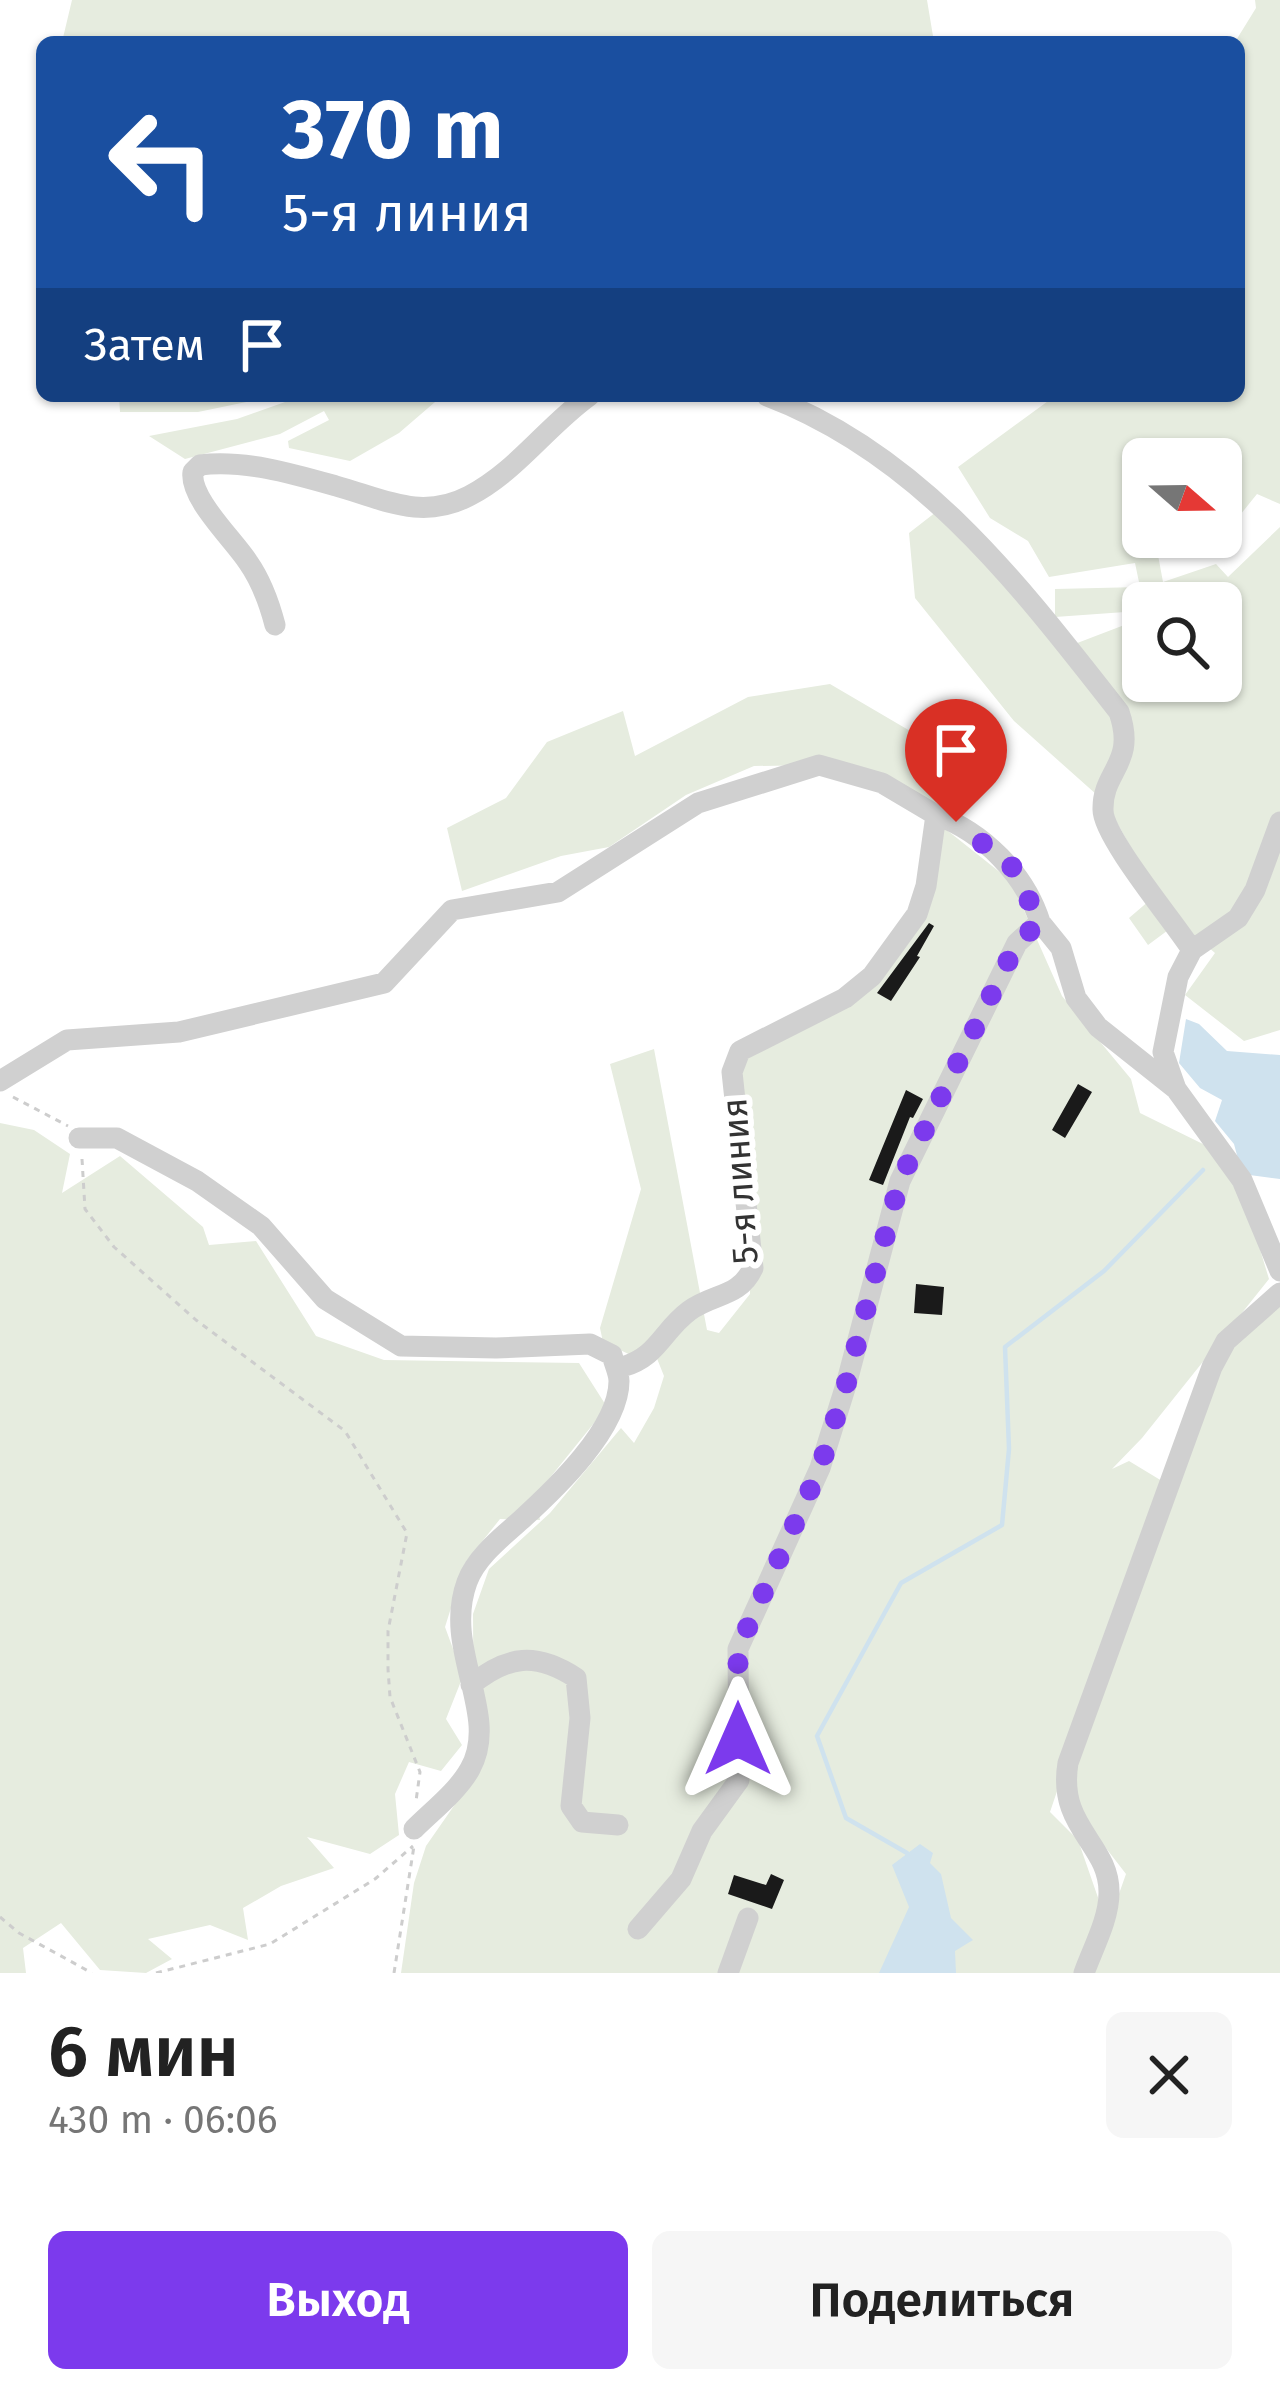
<!DOCTYPE html>
<html lang="ru">
<head>
<meta charset="utf-8">
<style>
  :root { --surface:#fff; --page:#f6f6f6; --text:#222; --muted:#767676; --accent:#7c3aed }
  body { margin:0; font-family:"Fira Sans",sans-serif; background:var(--page); color:var(--text); height:100vh; display:flex; flex-direction:column; font-size:45px; white-space:nowrap }
  * { box-sizing:border-box; margin:0 }
  p { font-size:39px; color:var(--muted) }
  .icon { flex:none; width:66px; height:66px; fill:none; stroke:currentColor; stroke-width:2; stroke-linecap:round; stroke-linejoin:round }
  .map { position:relative; height:1973px; overflow:hidden }
  .drawer { display:flex; flex-direction:column; background:var(--surface); flex:1 }
  .drawer>* { flex:none }
  .hud { position:absolute; left:36px; top:36px; width:1209px; height:366px; border-radius:18px; box-shadow:0 3px 9px #0004; background:#1a4fa0; color:#fff; overflow:hidden }
  .needle { width:78px; rotate:110deg }
  .tools { position:absolute; left:1122px; top:438px; display:grid; gap:24px }
  .tools a { display:grid; place-items:center; width:120px; height:120px; border-radius:18px; background:var(--surface); box-shadow:0 3px 9px #0004; font-size:60px }
  .pin { position:absolute; display:grid; place-items:center; width:102px; height:102px; color:#fff; margin:-123px -51px; border-radius:50% 50% 50% 0; rotate:-45deg; box-shadow:0 0 12px #0007 }
  .pin .icon { rotate:45deg }
  .me { position:absolute; width:132px; margin:-66px; rotate:0deg; stroke-linejoin:round; filter:drop-shadow(0 0 9px #0008) }
  .turn { display:flex; align-items:center; gap:42px; height:252px; padding:0 48px; font-size:54px }
  .turn .icon { width:156px; height:156px; stroke-width:2.5 }
  .turn b { display:block; font-size:84px; line-height:102px }
  .then { display:flex; align-items:center; height:114px; padding:0 48px; background:#0003; gap:24px; font-size:45px }
  .round { display:grid; place-items:center; flex:none; width:126px; height:126px; border-radius:18px; background:var(--page) }
  .headline { display:flex; align-items:center; justify-content:space-between; height:204px; padding:0 48px }
  h1 { font-size:72px; font-weight:600; line-height:90px }
  .cta { display:flex; gap:24px; margin-top:auto; padding:24px 48px }
  .cta a { flex:1; height:138px; border-radius:18px; background:var(--accent); color:#fff; font-size:48px; font-weight:600; line-height:138px; text-align:center }
  .cta a+a { background:var(--page); color:var(--text) }
  .map>svg:first-child { display:block }
</style>
</head>
<body>
<div class="map">
<svg width="1280" height="1973" viewBox="0 0 1280 1973">
  <rect width="100%" height="100%" fill="#fff"/>
  <path fill="#e6ecdf" fill-rule="evenodd" d="M72,0H927L934,42H62Z
    M1255,0H1280V504L1257,494L1228,530L1221,527V459H1143V537H1147L1158,555L1163,582L1216,564L1228,577L1280,527V1030L1244,1041L1185,995L1215,953L1179,922L1148,945L1129,918L1157,894L1106,803L1014,721L915,598L909,533L936,512L984,558L1059,650L1140,619L1139,611L1055,617V589L1140,587L1135,563L1049,577L1028,541L990,518L958,467L1055,396H1239V42H1235L1256,8ZM1143,603H1221V681H1143Z
    M119,396H275L198,412H120Z
    M302,396H442L399,433L350,461L289,448L288,441L329,420L324,411L280,434L185,459L149,436L237,419Z
    M830,684L917,735L943,827L1011,881L1062,996L1131,1079L1140,1113L1207,1146L1238,1177L1269,1279L1142,1438L1112,1469L1129,1461L1162,1481L1050,1812L1078,1840L1103,1912L1080,1973H401L414,1883L426,1846L474,1777L473,1614L489,1569L550,1513L621,1428L634,1443L654,1408L664,1376L652,1346L635,1357L603,1342L600,1328L641,1189L610,1064L654,1049L707,1330L719,1333L750,1294L751,1229L736,1074L746,1053L875,984L939,844L908,791L818,765L754,766L686,795L609,847L561,856L462,891L447,828L506,798L547,742L623,711L635,756L748,697Z
    M0,1123L34,1130L70,1154L62,1193L120,1156L203,1227L209,1245L256,1241L316,1336L384,1360L579,1363L607,1407L536,1495L540,1520L500,1519L465,1563L445,1627L463,1676L446,1719L462,1745L441,1771L409,1762L395,1794L399,1835L370,1854L307,1837L334,1868L281,1886L243,1908L248,1940L210,1925L148,1939L172,1959L146,1973L100,1970L61,1923L23,1948L26,1973H0Z
    M1280,1303V1973H1091L1126,1874L1082,1817L1066,1778L1226,1346Z"/>
  <path fill="#cfe2ee" d="M1186,1019L1199,1024L1227,1051L1280,1055V1179L1242,1174L1234,1144L1215,1121L1222,1100L1200,1088L1179,1063Z
    M920,1844L933,1853L930,1863L941,1874L951,1918L973,1940L955,1951L956,1973H879L909,1907L892,1865Z"/>
  <g fill="none" stroke-linecap="round" stroke-linejoin="round">
    <path stroke="#cfe2ee" stroke-width="4.5" d="M909,1859L907,1853L846,1818L817,1736L901,1583L1002,1525L1009,1449L1005,1347L1104,1271L1203,1170"/>
  </g>
  <path fill="#1a1a1a" d="M929,923L934,926L917,956L920,957L891,1001L877,993Z
    M1078,1084L1092,1092L1065,1138L1052,1130Z
    M906,1090L923,1099L913,1118L910,1117L883,1185L869,1180Z
    M916,1284L944,1287L942,1315L914,1313Z
    M771,1874L784,1880L772,1909L728,1894L734,1875L766,1885Z"/>
  <g fill="none" stroke-linecap="round" stroke-linejoin="round">
    <path stroke="#cdcdcd" stroke-width="3" stroke-dasharray="6 6" stroke-linecap="butt" d="M13,1097L68,1126
      M82,1159L85,1209L114,1247L196,1320L345,1431L407,1533L388,1631V1669L390,1697L420,1772L416,1801
      M0,1917L19,1933L92,1973
      M156,1973L270,1944L375,1879L413,1846
      M394,1973L414,1846"/>
    <path stroke="#d0d0d0" stroke-width="21" d="M767,396C922,455 1020,586 1119,712C1137,764 1102,770 1103,810C1103,837 1175,923 1192,950
      M275,625C269,602 262,582 248,562C233,539 189,498 193,472L200,465C243,459 294,474 336,486C383,499 421,521 469,496C517,471 546,427 589,396
      M1280,822L1255,890L1238,918L1192,950L1178,977L1163,1052L1176,1089L1242,1180L1280,1271
      M0,1081L67,1040L179,1032L384,983L452,910L558,892L698,803L819,765L882,783L936,815
      M79,1138H117L197,1181L261,1226L325,1299L401,1346L496,1348L590,1344L612,1355C614,1363 619,1373 619,1381C619,1429 554,1490 521,1520C502,1537 476,1557 467,1582C442,1650 501,1714 470,1769C458,1791 432,1811 414,1829
      M622,1367C658,1357 662,1331 689,1311C713,1293 739,1298 753,1268L732,1072L740,1051L845,998L872,976L917,914L926,886L936,815C983,832 1025,874 1040,922
      M471,1685C508,1655 536,1652 576,1678L580,1718L571,1806L582,1822L618,1825
      M638,1929L681,1879L702,1831L739,1780L738,1649L820,1468L846,1385L900,1181L1017,943L1040,922L1061,948L1076,998L1098,1027L1176,1089
      M728,1973L748,1918
      M1084,1973C1093,1948 1109,1919 1109,1893C1110,1844 1057,1828 1068,1763L1212,1367L1226,1341L1280,1293"/>
  </g>
  <g fill="none" stroke-linecap="round" stroke-linejoin="round">
    <path stroke="#7c3aed" stroke-width="21" stroke-dasharray="0 37.8" d="M738,1739V1649L820,1468L846,1385L900,1180L1017,943L1040,922L1012,867L956,822"/>
  </g>
  <g text-anchor="middle" dominant-baseline="central" stroke-width="12" stroke-linejoin="round" paint-order="stroke">
    <g font-size="36" fill="#333" stroke="#fff">
      <text transform="translate(740 1181) rotate(-94)">5-я линия</text>
    </g>
  </g>
</svg>
<div class="tools">
<a><svg class="needle" viewBox="-14 -14 28 28"><path d="M0-13l5 13h-10z" fill="#e53935"/><path d="M0 13l5-13h-10z" fill="#767676"/></svg></a>
<a><svg class="icon" aria-label="search" viewBox="0 0 24 24"><circle cx="10" cy="10" r="6"/><path d="M15 15l6 6"/></svg></a>
</div>
<div class="pin" style="left:956px;top:822px;background:#d93025"><svg class="icon" aria-label="arrive" viewBox="0 0 24 24"><path d="M6 21V4h12l-3 4 3 4H6"/></svg></div>
<svg class="me" style="left:738px;top:1739px" viewBox="-20 -20 40 40"><path d="M0-17L14 15 0 8-14 15z" fill="#7c3aed" stroke="#fff" stroke-width="4"/></svg>
<div class="hud">
<div class="turn"><svg class="icon" aria-label="left" viewBox="0 0 24 24"><path d="M17 20v-9H6M10 6l-5 5 5 5"/></svg><div><b>370 m</b>5-я линия</div></div>
<div class="then">Затем<svg class="icon" aria-label="arrive" viewBox="0 0 24 24"><path d="M6 21V4h12l-3 4 3 4H6"/></svg></div>
</div>
</div>
<section class="drawer">
<div class="headline"><div><h1>6 мин</h1><p>430 m · 06:06</p></div><a class="round"><svg class="icon" aria-label="close" viewBox="0 0 24 24"><path d="M6 6l12 12M18 6L6 18"/></svg></a></div>
<div class="cta"><a>Выход</a><a>Поделиться</a></div>
</section>
</body>
</html>
